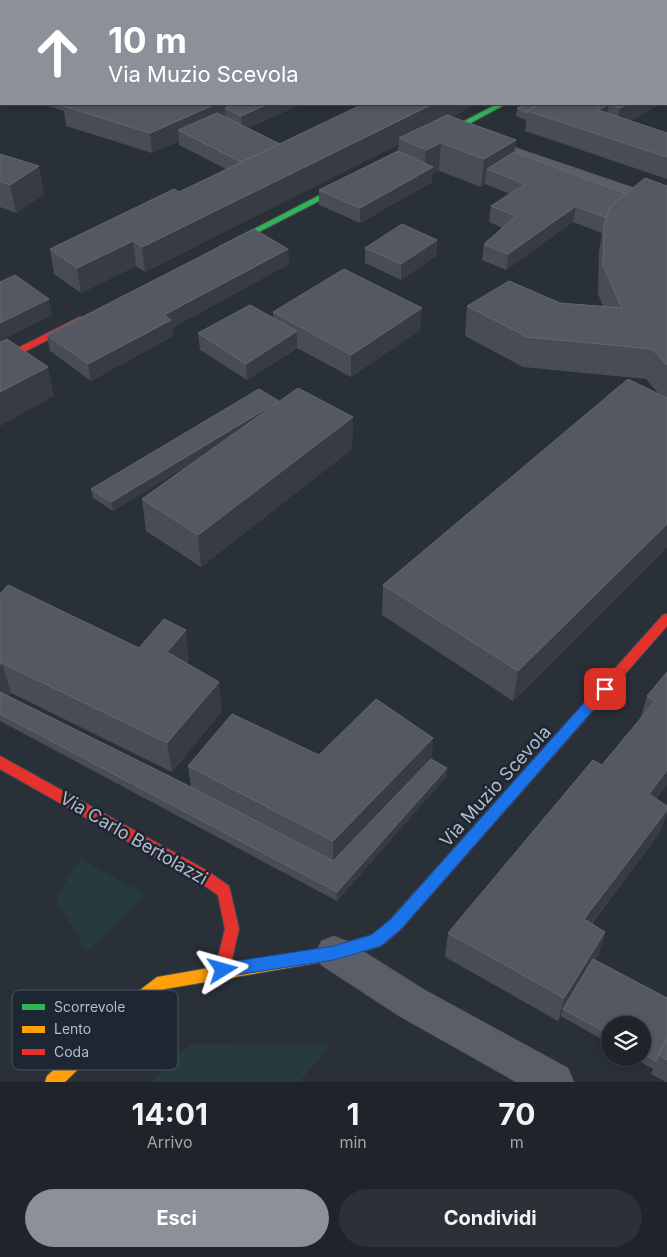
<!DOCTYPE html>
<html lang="it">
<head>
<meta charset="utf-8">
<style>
  :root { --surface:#20242a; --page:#2d3036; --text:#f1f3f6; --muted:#a2a4a8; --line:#3d4147; --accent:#8c9099 }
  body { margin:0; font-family:Inter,sans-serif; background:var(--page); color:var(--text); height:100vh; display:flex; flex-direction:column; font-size:19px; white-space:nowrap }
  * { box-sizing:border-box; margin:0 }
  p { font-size:16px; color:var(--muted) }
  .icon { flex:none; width:28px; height:28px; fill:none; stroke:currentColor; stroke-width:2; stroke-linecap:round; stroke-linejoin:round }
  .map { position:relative; height:1082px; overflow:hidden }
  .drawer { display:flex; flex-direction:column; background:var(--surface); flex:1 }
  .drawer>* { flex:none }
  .top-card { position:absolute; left:0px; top:0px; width:668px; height:105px; box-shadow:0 2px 8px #0003,0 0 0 1px var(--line); background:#8c9099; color:#fff; overflow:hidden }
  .controls { position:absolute; left:601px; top:1016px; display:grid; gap:10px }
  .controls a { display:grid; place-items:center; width:50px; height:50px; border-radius:50%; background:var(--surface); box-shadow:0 2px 8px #0003,0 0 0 1px var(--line); font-size:25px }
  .pin { position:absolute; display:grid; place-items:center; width:42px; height:42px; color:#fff; margin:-21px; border-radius:10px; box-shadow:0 2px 8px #0006 }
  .me { position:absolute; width:55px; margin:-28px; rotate:82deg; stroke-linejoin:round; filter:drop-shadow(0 0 4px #0008) }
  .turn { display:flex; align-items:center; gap:18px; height:105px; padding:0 25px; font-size:22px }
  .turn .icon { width:65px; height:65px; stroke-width:2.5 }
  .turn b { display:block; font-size:35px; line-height:42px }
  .eta { display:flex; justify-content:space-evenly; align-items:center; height:85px; text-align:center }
  .eta b { font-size:30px; font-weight:700; line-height:35px }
  .cta { display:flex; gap:10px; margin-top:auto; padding:10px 25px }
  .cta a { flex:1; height:58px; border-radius:30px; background:var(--accent); color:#fff; font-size:20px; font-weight:700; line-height:58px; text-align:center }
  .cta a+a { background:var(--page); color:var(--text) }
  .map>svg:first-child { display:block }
</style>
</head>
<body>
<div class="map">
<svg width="667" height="1082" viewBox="0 0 667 1082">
  <rect width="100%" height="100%" fill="#2a3038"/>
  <path fill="#273a3e" d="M80,859L147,895L86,952L56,898Z
    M190,1044L331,1045L299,1082H152Z"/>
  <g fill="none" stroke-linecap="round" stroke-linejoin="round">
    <g stroke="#484c55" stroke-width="2">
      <path id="lane" d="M0,32H1V40H0Z"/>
    </g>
    <g stroke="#484c55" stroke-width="1">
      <path id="street" d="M508,145L667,199V212L501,155L499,151L501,147Z
        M334,936L347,941L425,990L568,1068L574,1082H516L399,1016L321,965L316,953L321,941Z"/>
    </g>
    <g stroke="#484c55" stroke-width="2">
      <path id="fast" d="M497,104H506L437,141L430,139Z
        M349,180L356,182L226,249H220L219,247Z"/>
    </g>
    <g stroke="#484c55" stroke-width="2">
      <path id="slow" d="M380,931L385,933L387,938L381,946L334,960L165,989L146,1003L65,1082H45L47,1076L136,993L157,977L334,946L372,935Z"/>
    </g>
    <g stroke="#484c55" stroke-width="2">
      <path id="jam" d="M80,317L83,318V322L0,364V357Z
        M667,614V626L401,929L385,943L380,945L375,943L373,938L375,933L391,919L663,615Z
        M0,756L206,870L229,886L239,929L228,975L223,977L218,975L215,970L225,929L218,895L196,880L0,769Z"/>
    </g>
    <use href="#lane" fill="#5a5e66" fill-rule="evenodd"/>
    <use href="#street" fill="#5a5e66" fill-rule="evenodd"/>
    <use href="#fast" fill="#30b455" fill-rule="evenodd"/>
    <use href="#slow" fill="#ff9f0a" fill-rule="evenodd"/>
    <use href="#jam" fill="#e5322d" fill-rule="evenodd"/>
  </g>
  <path fill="#474c55" d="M289,0H435L434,1H289Z
    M491,0H533L531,1H495Z
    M589,0H667V4H666V1H586Z
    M0,51L1,58V92L0,91Z
    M41,104H231V105L302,104L248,128L280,144L451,117L516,140L514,152L626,194L667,186V547L513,701L382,615L383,585L660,395L646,379L523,367L465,336L467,306L560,303L603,306L598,294L599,252L602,233L573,222L506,270L482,260L484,244L503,228L489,222L491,206L510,194L485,184L481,187L439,171L432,174V182L360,223L319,205V190L398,151L399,144L145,272L136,266L81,293L54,274L50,249L179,192L226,169L179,145V141L152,153L66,126L64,111Z
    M527,104H661L630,121L667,133V179L525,131L526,120L516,116L517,108Z
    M0,154L44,194L16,213L0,207Z
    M437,240L436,256L401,280L365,263V248Z
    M288,249L289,264L172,328L173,336L91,381L50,351L47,335Z
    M273,312L420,330L351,377L297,348L247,380L200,350L198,333L273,318Z
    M279,401L353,417L352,449L201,567L146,531L142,499L194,461L113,511L93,498L91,489Z
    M0,594L139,648L189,660L187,663L222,711L172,772L11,693L8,696L191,787L188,766L319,755L433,738L431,759L447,768L446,777L337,901L0,721Z
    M667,672V785L656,799L667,806V813L660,832L592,924L605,932L598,956L595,960L667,998V1082H666L651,1074L653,1069L633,1058H642V1025H610V1044L561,1016L558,1021L445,957L448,933L602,765L640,720L647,696Z"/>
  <path fill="#373c44" d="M353,0H362V1H353Z
    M374,0H435L434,1H374Z
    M521,0H533L531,1H520Z
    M649,0H667V4H666V1H646Z
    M667,48V61L666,62V49Z
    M666,83H667V100L666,101Z
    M216,104H231L232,111L225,108V120L178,130L179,141L152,153L150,133Z
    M268,104H302L242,131L241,116Z
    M433,104H478L404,141L399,138V144L145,272L142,247Z
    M609,104L606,124L598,110Z
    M628,104H661L616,128L620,108Z
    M516,140L513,167L487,169L485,184L481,187L484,159Z
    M441,143L439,171L432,174V182L360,223V208L424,172L426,150Z
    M39,166L44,194L16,213L10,185Z
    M576,206L573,222L506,270L508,254Z
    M437,240L436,256L401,280V264Z
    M133,241L136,266L81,293L77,268Z
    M288,249L289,264L172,328L173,336L91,381L88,364L164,315Z
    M49,299L52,315L0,341V323Z
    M422,308L420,330L351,377V355Z
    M297,331V347L247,380L246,364Z
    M48,367L54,396L0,426V392Z
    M279,401L280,410L113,511L111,502Z
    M353,417L352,449L201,567L198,535Z
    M667,524V547L513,701L518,671Z
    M186,630L189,660L172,682L167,652Z
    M2,663L11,693L3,701L0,692V665Z
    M219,682L222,711L172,772L167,743Z
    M433,738L431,767L333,869V841Z
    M447,768L446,777L337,901V892Z
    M667,770V785L641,819L649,794Z
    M667,810V813L660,832L577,943L584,919Z
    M605,932L598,956L565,1010L563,1009L561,1016L558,1021L564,998Z"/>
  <path fill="#535861" stroke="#626872" d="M67,0H210L215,1H65Z
    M589,0H615L619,1H586Z
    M632,0H649L646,1H636Z
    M666,14H667V48L666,49Z
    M1,60V78H0V61Z
    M69,104H216L150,133L63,106Z
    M234,104H268L241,116L225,108Z
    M363,104H433L142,247L133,241L77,268L50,249L174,189L179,192Z
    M527,104H540L527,111V113L517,108Z
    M540,104H628L620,108L609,104L598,110L667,133V157L527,111Z
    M217,113L280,144L241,162L178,130Z
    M447,115L516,140L484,159L441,143L426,150L399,138Z
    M398,151L433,167L360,208L319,190Z
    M514,152L626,194L611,206L606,218L576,206L508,254L484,244L516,216L491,206L525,184L487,169Z
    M0,154L39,166L10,185L0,181Z
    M645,178L667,186V365L652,349L527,337L467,306L509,281L560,303L622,308L603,265L604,224L611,206Z
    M402,224L437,240L401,264L365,248Z
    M254,229L288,249L164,315L171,320L88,364L47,335Z
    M344,269L422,308L351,355L273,312Z
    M15,275L49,299L0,323V282Z
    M250,305L297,331L246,364L198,333Z
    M7,339L48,367L0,392V342Z
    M628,379L667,398V524L518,671L383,585Z
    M298,388L353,417L198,535L142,499Z
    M259,389L279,401L111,502L91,489Z
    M8,585L139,648L164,619L186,630L167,652L219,682L167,743L2,663L0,665V594Z
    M667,672V770L649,794L667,806V810L584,919L605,932L564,998L448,933L593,760L602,765L655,701L647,696Z
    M0,692L191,787L333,861L431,759L447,768L337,892L0,714Z
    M376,699L433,738L333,841L188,766L232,714L319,755Z
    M593,959L667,998V1037L656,1061L642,1053V1025H610V1035L563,1009Z
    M667,1037V1060L659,1055Z"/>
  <path fill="#1a73e8" stroke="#114b97" d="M605,684L609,685L611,689L609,692L401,929L381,946L334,960L223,977L217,975L215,970L217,965L223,963L334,946L371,935L391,919L600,685Z"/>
  <g text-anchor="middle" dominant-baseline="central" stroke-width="5" stroke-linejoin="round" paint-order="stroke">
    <g font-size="18" fill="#b4bcc9" stroke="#1d2633">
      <text transform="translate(495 786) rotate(-48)">Via Muzio Scevola</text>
      <text transform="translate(134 838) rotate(30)">Via Carlo Bertolazzi</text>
    </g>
  </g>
  <rect x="12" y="990" width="166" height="80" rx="8" fill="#1d2633" stroke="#4a5360" stroke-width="1"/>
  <rect x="22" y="1004" width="23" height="6" fill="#30b455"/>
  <rect x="22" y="1026" width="23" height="7" fill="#ff9f0a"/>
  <rect x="22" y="1049" width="23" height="6" fill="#e5322d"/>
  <g font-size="14" fill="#b4bcc9">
    <text x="54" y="1012">Scorrevole</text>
    <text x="54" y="1034">Lento</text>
    <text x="54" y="1057">Coda</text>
  </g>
</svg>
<div class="controls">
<a><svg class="icon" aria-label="layers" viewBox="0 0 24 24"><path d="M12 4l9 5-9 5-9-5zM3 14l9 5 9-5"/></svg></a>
</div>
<div class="pin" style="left:605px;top:689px;background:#d93025"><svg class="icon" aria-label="arrive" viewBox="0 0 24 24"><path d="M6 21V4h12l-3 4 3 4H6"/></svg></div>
<svg class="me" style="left:223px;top:970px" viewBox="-20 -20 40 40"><path d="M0-17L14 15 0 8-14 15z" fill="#1a73e8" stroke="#fff" stroke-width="4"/></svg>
<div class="top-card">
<div class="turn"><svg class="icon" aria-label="ahead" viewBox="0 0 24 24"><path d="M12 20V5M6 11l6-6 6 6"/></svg><div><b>10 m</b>Via Muzio Scevola</div></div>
</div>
</div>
<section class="drawer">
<div class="eta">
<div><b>14:01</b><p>Arrivo</p></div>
<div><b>1</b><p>min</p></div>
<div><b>70</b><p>m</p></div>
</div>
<div class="cta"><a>Esci</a><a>Condividi</a></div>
</section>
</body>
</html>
